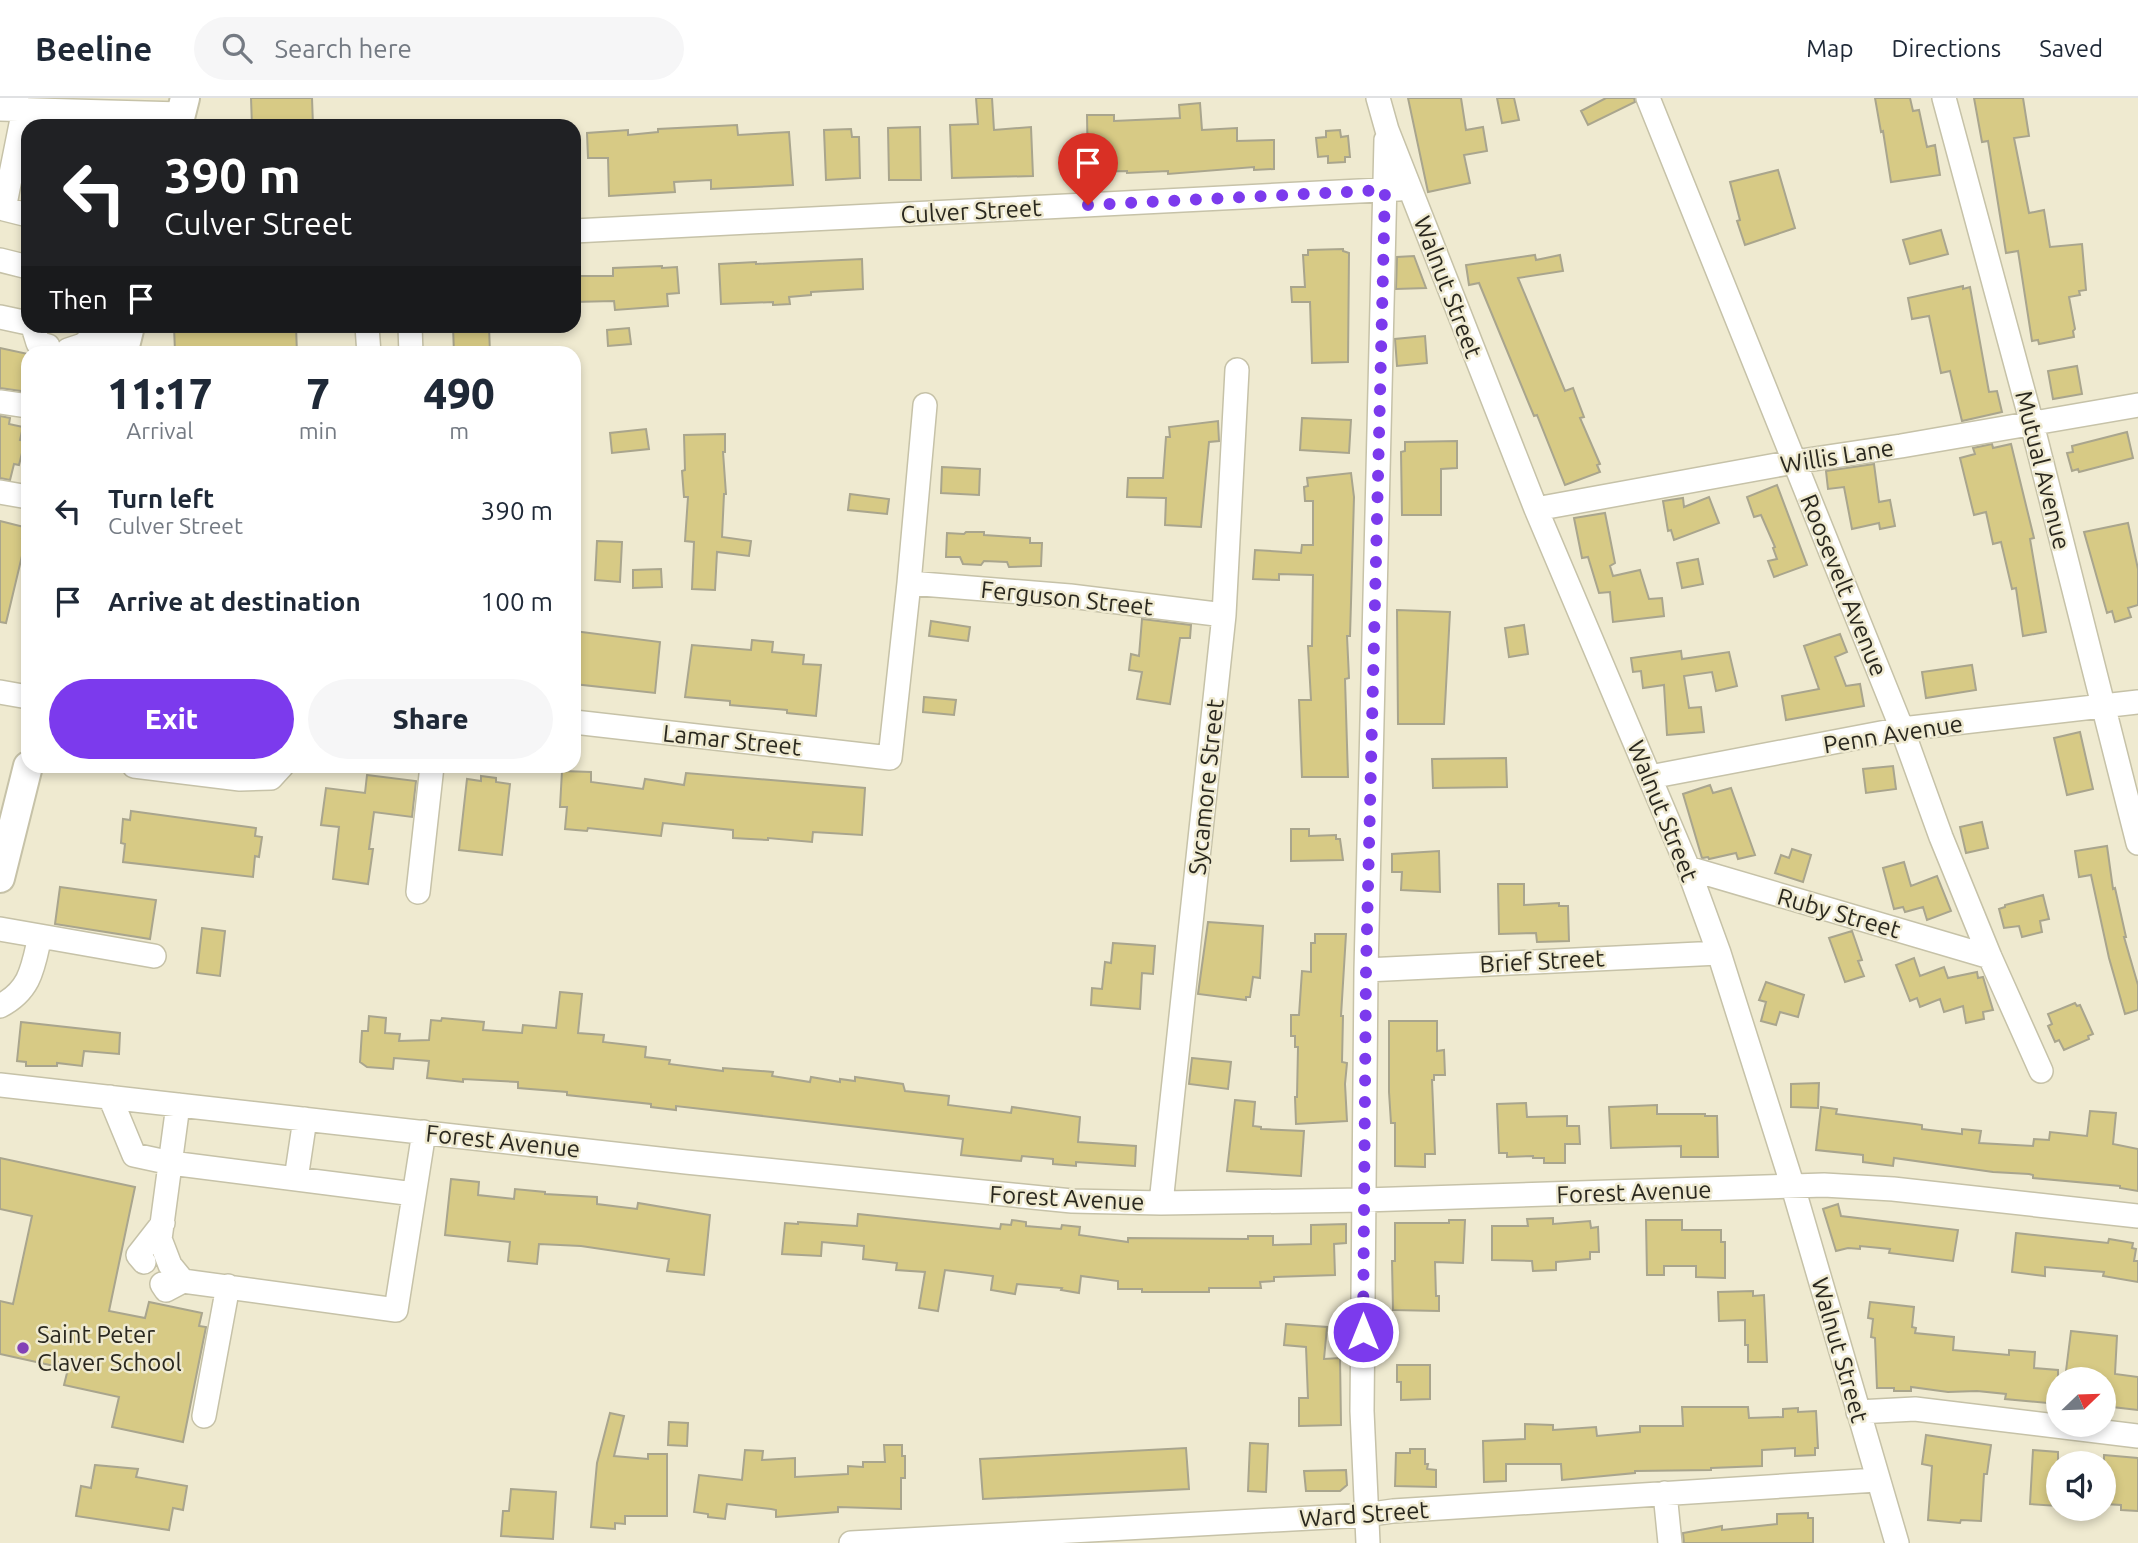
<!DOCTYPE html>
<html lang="en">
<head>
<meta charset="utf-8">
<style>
  :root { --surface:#fff; --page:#f6f6f7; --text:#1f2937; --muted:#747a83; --line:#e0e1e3; --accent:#7c3aed }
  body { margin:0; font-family:Ubuntu,sans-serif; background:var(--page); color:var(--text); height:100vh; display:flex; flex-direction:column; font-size:26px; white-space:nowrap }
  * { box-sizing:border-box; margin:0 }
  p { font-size:23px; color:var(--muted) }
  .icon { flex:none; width:38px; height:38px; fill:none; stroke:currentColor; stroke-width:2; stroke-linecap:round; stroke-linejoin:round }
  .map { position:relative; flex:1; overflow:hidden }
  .panel { position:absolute; left:21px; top:248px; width:560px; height:427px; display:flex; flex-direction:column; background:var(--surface); border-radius:21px; box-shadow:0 4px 10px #0003 }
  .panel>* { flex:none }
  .top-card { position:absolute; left:21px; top:21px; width:560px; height:214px; border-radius:21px; box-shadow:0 4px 10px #0003; background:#202124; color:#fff; overflow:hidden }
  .needle { width:46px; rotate:67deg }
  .tools { position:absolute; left:2046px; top:1269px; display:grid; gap:14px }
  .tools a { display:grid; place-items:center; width:70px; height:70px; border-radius:50%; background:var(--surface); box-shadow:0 4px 10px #0003; font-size:35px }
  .pin { position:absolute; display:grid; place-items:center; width:60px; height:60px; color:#fff; margin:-72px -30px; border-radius:50% 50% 50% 0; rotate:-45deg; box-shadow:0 0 7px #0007 }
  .pin .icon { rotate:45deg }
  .me { position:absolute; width:77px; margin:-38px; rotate:0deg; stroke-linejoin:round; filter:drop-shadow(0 0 5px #0008) }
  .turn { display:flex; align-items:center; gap:24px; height:147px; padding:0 28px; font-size:32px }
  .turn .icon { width:91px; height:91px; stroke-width:2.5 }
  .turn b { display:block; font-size:49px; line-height:60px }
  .then { display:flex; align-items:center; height:66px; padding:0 28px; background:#0003; gap:14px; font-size:26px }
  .eta { display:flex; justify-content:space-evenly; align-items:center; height:119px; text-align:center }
  .eta b { font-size:42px; font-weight:800; line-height:49px }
  .button { display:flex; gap:14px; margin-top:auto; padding:14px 28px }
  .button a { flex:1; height:80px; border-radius:42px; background:var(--accent); color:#fff; font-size:28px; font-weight:800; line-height:80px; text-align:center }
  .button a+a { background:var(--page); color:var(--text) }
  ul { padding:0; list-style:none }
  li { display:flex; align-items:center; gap:21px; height:91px; padding:0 28px }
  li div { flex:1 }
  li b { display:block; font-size:26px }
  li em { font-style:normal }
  header { display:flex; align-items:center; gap:42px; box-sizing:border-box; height:98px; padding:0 35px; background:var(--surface); border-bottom:2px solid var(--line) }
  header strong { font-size:33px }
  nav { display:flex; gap:38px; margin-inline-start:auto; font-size:24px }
  .search { width:490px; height:63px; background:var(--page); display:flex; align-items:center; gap:18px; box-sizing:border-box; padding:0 24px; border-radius:38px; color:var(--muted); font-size:26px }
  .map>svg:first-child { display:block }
</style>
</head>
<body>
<header>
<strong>Beeline</strong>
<div class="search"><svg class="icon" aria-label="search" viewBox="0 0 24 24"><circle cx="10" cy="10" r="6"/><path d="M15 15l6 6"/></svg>Search here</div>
<nav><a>Map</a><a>Directions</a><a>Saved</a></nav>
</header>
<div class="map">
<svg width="2138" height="1445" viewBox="0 0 2138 1445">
  <rect width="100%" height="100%" fill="#efead0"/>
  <path fill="#d7ca85" stroke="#a9a58d" stroke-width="2" d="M251,0H312L313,28H252Z
    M976,0H992L994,32L1031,29L1033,78L952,80L950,27L978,26Z
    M1408,0H1461L1466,32L1483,29L1487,53L1464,57L1470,85L1428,94Z
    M1497,0H1514L1519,22L1502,25Z
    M1606,0H1634L1635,4L1588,27L1581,13Z
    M1875,0H1910L1913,13L1919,12L1927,49L1935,47L1940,77L1891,84L1883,33L1881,34Z
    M1974,0H2023L2029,38L2014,40L2029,115L2044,112L2050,149L2082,146L2086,192L2079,193L2080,197L2069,199L2075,231L2073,233L2074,239L2039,246L2038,242L2032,243L2018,153L2006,155L1988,43L1982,44Z
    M1200,5L1202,32L1237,30V43L1274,42V71L1254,72V69L1168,76V73L1127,75V73L1088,74L1087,17H1114V23L1180,20L1179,7Z
    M737,27L738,37L789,34L793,87L711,91V82L674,84L675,94L609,98L608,60H588L587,35L628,32V37L658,34V31Z
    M920,29L921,82H889L888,30Z
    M851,31L852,39H859L860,80L826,82L824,32Z
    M1340,32L1341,39L1348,38L1350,59H1345V64L1328,65V58L1318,59L1316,40L1326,39V33Z
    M1778,72L1795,130L1745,147L1737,123L1740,122L1730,84Z
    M1941,132L1948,156L1910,166L1903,142Z
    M1343,151V153L1349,155L1348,264L1312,265L1310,204H1292L1291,189H1305L1303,157H1308V152Z
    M1535,157L1536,162L1560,157L1563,173L1518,180L1565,293L1573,290L1584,319L1580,320L1600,366L1597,367L1600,374L1565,387L1537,317L1534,318L1479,185L1469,187L1466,167Z
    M1414,158L1426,190L1396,191L1397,159Z
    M862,161L863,191L811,194V197L789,199L790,206L773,207V204L721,206L719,166L756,164V166Z
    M662,168V170L677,169L679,195L667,196L668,208L615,212L614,203L574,204V178H613V170Z
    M1963,188V191L1970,189L1989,294L1997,293L2002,314L1962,323L1950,273L1941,275L1929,218L1912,221L1908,200Z
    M174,228H296L297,256L175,254Z
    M453,228H489L490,256H454Z
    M629,230L631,246L608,248L607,232Z
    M1425,238L1427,265L1397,268L1395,241Z
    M0,250L28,256V294L0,290Z
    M2077,268L2082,296L2053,301L2048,273Z
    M0,318L10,320L9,326L23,329L20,342L25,343L19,367L14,366L10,382L0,380Z
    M1302,320L1351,322L1349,355L1300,352Z
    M1218,323L1219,343L1209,344L1201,429L1165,427L1166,400L1127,399L1128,380H1163L1166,339H1170L1169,329Z
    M646,331L649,351L612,355L610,335Z
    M2127,334L2133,360L2079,374L2078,371L2072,373L2067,355L2073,354L2072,348Z
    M725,336V354H723L726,396H724L722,439L751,443L749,458L717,454L715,492L692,491L694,444L685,443L688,399H684L682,373L685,372L684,337Z
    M1457,343V370L1441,371V417H1402L1401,354L1405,353V344Z
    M1992,346L1993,350L2011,346L2034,440L2030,441L2046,534L2023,538L2016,490L2012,491L2001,444L1993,446L1986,414L1974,417L1960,360L1975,356L1973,350Z
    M1874,366L1879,404L1890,402L1895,428L1880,431L1879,425L1852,431L1844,389L1828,391L1826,373Z
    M942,369L980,371L979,397L941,395Z
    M1351,375L1354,399L1351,505L1350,538H1347L1349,580L1345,581L1348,679H1302L1299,602H1311L1308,548H1312L1313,477L1279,476V482L1253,481L1255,452L1301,455L1302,447H1313V403H1305L1304,389L1308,388L1307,380Z
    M1777,387L1807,467L1774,479L1768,463L1777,461L1773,450L1775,449L1761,417L1754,419L1747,399Z
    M850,396L889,401L887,416L848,412Z
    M1709,399L1719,425L1674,442L1671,432L1668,433L1663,403L1683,400L1684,409Z
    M1605,415L1615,465L1610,468L1613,478L1640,472L1649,501L1662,500L1664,518L1613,524L1610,494L1599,495L1588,459L1582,460L1574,420Z
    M0,423L24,429L22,440L26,441L6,525L0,524Z
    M2128,425L2138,471V507L2128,510L2131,519L2115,524L2112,513L2107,515L2084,434Z
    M966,434H984V437L1030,440V445H1042L1041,468L1009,469L1007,464L984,463L981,467L963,466L960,459H946L947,435L964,436Z
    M597,443L622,444L620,484L595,482Z
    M1698,461L1703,486L1682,490L1677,465Z
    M661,471L662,489L633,490V472Z
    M1397,512L1450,514L1444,626H1398Z
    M1142,521L1191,527L1190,540H1180L1170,606L1137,601L1142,574L1129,572L1131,556L1139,558Z
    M931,523L970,529L968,543L929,538Z
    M1524,527L1528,556L1509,559L1505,530Z
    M574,533L660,544L655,595L574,586Z
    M1840,536L1847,554L1835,559L1846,588L1860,586L1864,608L1786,622L1782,598L1819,591L1804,548Z
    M752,542L773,544L772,554L804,557L803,566L821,567L816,618L787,615V612L730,607V603L685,599L692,547L751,552Z
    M1681,553L1682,561L1729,554L1737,588L1716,593L1712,574L1684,578L1689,610L1701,609L1704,634L1667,637L1664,587L1643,590L1641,573L1633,574L1631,560Z
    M1972,567L1976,592L1926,600L1922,574Z
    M924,599L956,602L954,617L923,614Z
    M2080,634L2093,691L2067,697L2054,640Z
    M1506,660L1507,689L1433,690L1432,661Z
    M1893,668L1896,691L1866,695L1863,671Z
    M562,673L591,674V684L643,691L645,681L684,687L686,675L865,690L862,737L813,734L812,744L768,740V742L733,740V732L663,725L661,738L588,730L587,733L565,731L567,709H560Z
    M367,677L416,683L412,719L374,714L369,751H373L368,786L333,781L339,729L321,727L326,690L365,695Z
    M481,678L496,680V684L510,686L502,757L459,752L467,681L481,683Z
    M1710,687L1713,695L1731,690L1755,757L1738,761L1736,755L1709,761L1708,759L1702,760L1683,696Z
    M131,713L256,730L255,738L262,739L259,759L255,758L253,779L123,764L125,746L121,745L123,721L130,722Z
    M1982,724L1988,750L1966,755L1960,729Z
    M1291,731H1309V738L1336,737V741H1340L1343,762L1291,763Z
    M2107,748L2113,791L2115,790L2126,839H2124L2138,887V912L2125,916L2109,860L2091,777L2079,779L2075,753Z
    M1792,751L1811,757L1803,784L1775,775L1781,757L1789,760Z
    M1439,753L1440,794L1401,792L1402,774H1392V756Z
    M1904,764L1911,788L1937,778L1951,813L1927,822L1923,809L1905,814L1903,809L1894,811L1883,770Z
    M1498,786H1524V807L1559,805V808H1568L1569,843L1537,844L1536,835L1499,836Z
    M60,789L156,802L150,841L55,826Z
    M2043,797L2049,821L2040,823L2042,834L2022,839L2019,828L2004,830L1999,811L2005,809V807Z
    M1208,824L1263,828L1260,880L1253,879L1250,899H1246V902L1198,896Z
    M202,830L225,833L220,878L197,875Z
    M1852,833L1862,862L1858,863L1864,878L1845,884L1829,840Z
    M1315,836H1346L1341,918H1343L1342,964L1347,965L1345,986L1347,1023L1296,1026L1295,999H1297L1298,949H1295V938H1291V917H1299L1302,873L1311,874V845H1315Z
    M1113,845L1155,848L1153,876L1142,875L1140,911L1091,907L1092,890L1102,891L1105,864L1111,865Z
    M1914,860L1920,878L1944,869L1948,880L1977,874L1978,880L1983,879L1993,912L1983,914L1984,921L1966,925L1963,908L1944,914L1940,901L1920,909L1917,900L1910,903L1896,867Z
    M1766,884L1804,897L1798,919L1780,914L1776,927L1761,923L1766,904L1759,902Z
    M560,894L582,896L578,935L604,937L603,944L646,949L645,959L670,962L669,966L723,973V970L773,974L772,978L810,984L811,979L840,984V981L855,983V979L903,986L905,993L949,998L948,1007L1011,1015L1012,1009L1080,1019L1078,1044L1136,1048L1135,1068L1076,1064V1068L1053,1066V1061L1022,1058L1021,1063L961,1057L963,1041L676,1008V1012L651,1009V1006L567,997V994L518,990V984L463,981V984L427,980L429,963L394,960L393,971L367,969L360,964L362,933H368L369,918L386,920L385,935L400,936L399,943L429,942L431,922L441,923L442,920L484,924L483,932L522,935L523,927L556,930Z
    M2075,905L2077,908L2080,907L2093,936L2088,938L2089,941L2064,952L2059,942L2055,944L2048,928L2052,926L2048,916Z
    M1389,923H1437V953L1444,952L1445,977H1434V982H1432L1435,1056H1425V1069L1395,1068V1025H1391L1389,994Z
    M21,924L120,935L119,956L84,953L82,968L57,965V968H26V964L17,963Z
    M1192,960L1231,964L1228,991L1189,986Z
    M1819,985L1818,1010L1791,1009V986Z
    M1235,1002L1255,1004L1253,1028L1261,1029V1031L1304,1033L1301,1078L1227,1073Z
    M1526,1005L1527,1019L1567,1018V1028H1579L1580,1046H1565V1065H1544V1060H1533V1058L1507,1059V1055H1499L1497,1006Z
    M1657,1007V1016H1705V1018H1717L1718,1059H1681V1048L1611,1050L1609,1009Z
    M1821,1009L1837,1011L1836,1016L1915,1026L1922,1027V1031L1962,1036V1031L1981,1033L1979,1045L2033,1048L2034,1041L2049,1042L2050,1034L2087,1038L2090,1013L2116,1015L2113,1046L2138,1051V1093L2120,1090V1088L2033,1080V1077L2029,1076L1993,1074L1894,1060L1893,1068L1863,1064V1057L1816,1052Z
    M0,1060L135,1089L109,1213L145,1220L149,1204L202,1215L199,1228L206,1229L183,1344L112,1329L119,1299L64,1287L68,1271L0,1256V1203L13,1206L32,1118L0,1111Z
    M451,1081L479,1084L478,1097L514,1101L515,1091L545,1094V1096L597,1099V1106L637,1111L638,1105L710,1117L704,1177L667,1173L669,1161L581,1148L539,1146L537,1166L508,1163L510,1144L445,1137Z
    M1838,1106L1841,1118L1958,1132L1953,1163L1889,1155L1890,1151L1860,1148V1151L1848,1150L1836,1153L1823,1111Z
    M858,1116L1000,1131L1001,1126L1011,1127L1012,1122L1026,1124V1128L1061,1131L1062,1127L1080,1129L1079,1137L1128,1144V1140L1248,1141V1138H1273V1147L1311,1146V1127L1346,1126V1145L1334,1146L1335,1177L1274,1179V1183L1260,1184L1261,1190H1209V1194H1142V1191H1118V1183L1081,1178L1079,1195L1061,1192L1062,1190L1017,1186L1015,1196L991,1192L993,1178L945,1172L938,1213L919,1210L925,1174L896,1172L897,1165L863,1161L864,1148L822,1144L821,1158L782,1156L785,1125L798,1126V1124L857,1128Z
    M1553,1120V1126L1590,1123L1591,1130L1598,1129L1599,1154H1590V1161L1556,1164V1172L1533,1173L1532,1163L1492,1162V1128H1528L1527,1121Z
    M1449,1122H1465L1463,1165L1435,1164L1436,1198H1439V1213L1393,1212L1392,1163H1395V1125H1449Z
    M1646,1122H1682V1132H1721V1144H1725V1180L1696,1179V1168H1664V1177H1647Z
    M2016,1135L2108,1145L2109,1141L2133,1145L2132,1150L2136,1151L2134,1163H2138V1184L2103,1178L2104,1174L2045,1169V1178L2012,1174Z
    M1753,1193V1198L1764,1197L1767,1264H1748V1247H1745V1222L1719,1223L1718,1194Z
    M1870,1204L1914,1209L1912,1229L1916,1230L1915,1235L1954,1239L1953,1252L2009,1257V1252L2035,1254L2034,1270L2058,1272V1306L2005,1301L2006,1296L1977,1293L1948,1294L1911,1289V1293H1894V1290H1877L1875,1240L1871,1239L1873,1221L1868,1220Z
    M1286,1226L1327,1229L1324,1261L1340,1260L1341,1327L1299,1328V1300H1308L1306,1249L1284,1247Z
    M2071,1233L2117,1238L2115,1276L2138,1279V1312L2104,1308V1281H2065Z
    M1397,1267H1430V1301L1401,1302V1284H1397Z
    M1682,1309H1748L1749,1320L1783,1319V1311L1798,1310V1314L1816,1313L1818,1350H1815V1357L1795,1358V1350L1762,1352V1368L1711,1370V1372L1635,1373V1375L1562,1382L1561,1366H1506V1383L1484,1384L1483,1343L1525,1341V1326L1553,1327V1332L1596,1329L1597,1338L1640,1334V1328H1683Z
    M610,1315L624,1318L614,1358L648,1361V1356H667V1418H625V1426L615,1425V1431L591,1429L597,1365Z
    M669,1324L688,1325L687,1348L668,1347Z
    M1926,1337L1991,1347L1987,1376H1984L1981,1423L1961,1422L1960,1425L1928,1422L1932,1368L1922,1366Z
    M1250,1345L1268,1346L1266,1394L1248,1393Z
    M884,1347H902V1358H905V1380H901V1411L838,1409V1414L776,1419V1412L771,1411L727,1406L725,1421L708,1419V1416L694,1414L699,1377L742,1382L745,1352L763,1353L762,1362L795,1360V1379L848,1376V1368L863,1369V1364H885Z
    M1186,1350L1189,1391L983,1401L980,1361Z
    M1410,1351H1425V1366H1428L1427,1371L1436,1372V1389L1395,1388L1396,1355H1410Z
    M2033,1352L2058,1354V1408L2030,1406Z
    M2104,1357L2138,1360V1413L2121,1412V1407L2104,1406Z
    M95,1367L138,1371L136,1379L187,1388L183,1412L173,1410L169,1432L76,1418L81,1388L91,1390Z
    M1346,1372L1347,1387L1340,1393H1306L1304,1373Z
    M511,1391L556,1394L553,1441L501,1438L503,1413H509Z
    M1808,1415V1420H1813V1445H1684L1683,1435L1722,1428V1432L1777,1426V1416Z"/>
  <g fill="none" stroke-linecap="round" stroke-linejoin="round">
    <g stroke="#c6c2a8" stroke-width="26">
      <path id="minor" d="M1378,0L1387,32L1536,411L1688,770L1719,855L1793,1089L1897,1445
        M1648,0L1902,631L1941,739L1990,859L2041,973
        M1944,0L2032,326L2138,745
        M0,11L181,16
        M24,11L4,111L28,117
        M574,133L1399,91
        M0,162L28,169
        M0,219L28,225
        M36,228L34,232L38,245L48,248
        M367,228L369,256
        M410,228L411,256
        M68,252L83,247L94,237L127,240
        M0,304L28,308
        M0,394L28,399
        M1536,411L1794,364L1901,348L2138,307
        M909,485L1070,498L1224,517
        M0,594L28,599
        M574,624L890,660L909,485L925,307
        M134,668L240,681L271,680L282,668
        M1650,679L1902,631L2138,604
        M1688,770L1990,859
        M418,794L432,668
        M0,831L40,838C33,869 31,892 0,908
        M40,838L154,858
        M1366,872L1719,855
        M0,987L686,1064L1072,1103L1161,1105L1364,1102L1824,1087L1893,1091L2138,1118
        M110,999L134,1057L171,1065L414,1096
        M178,1007L160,1141L170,1167L183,1183L396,1212L424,1034
        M296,1081L305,1021
        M1161,1105L1224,517L1237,272
        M144,1164L138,1157L163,1125
        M162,1186L166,1192L183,1183
        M1858,1314L1915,1311L2138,1338
        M204,1318L228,1188
        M1665,1395L1670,1445
        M851,1445L1365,1417L1393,1413L1877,1382
        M1368,1445L1362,1313L1366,872L1386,42"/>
    </g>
    <g stroke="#c6c2a8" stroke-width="32">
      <path id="major" d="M178,28L185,0
        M123,256L130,228
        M0,780L28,668"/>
    </g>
    <use href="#minor" stroke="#fff" stroke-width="23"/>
    <use href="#major" stroke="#fff" stroke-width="28"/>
  </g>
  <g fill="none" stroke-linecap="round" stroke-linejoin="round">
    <path stroke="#7c3aed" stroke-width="12" stroke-dasharray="0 21.6" d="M1088,107L1385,92L1366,872L1363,1234"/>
  </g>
  <circle fill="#8342b6" stroke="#efead0" stroke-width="2.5" cx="23" cy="1250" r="7"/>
  <g text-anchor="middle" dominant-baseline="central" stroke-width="5" stroke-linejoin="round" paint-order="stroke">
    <g font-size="24" fill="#2a281f" stroke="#efead0">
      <text transform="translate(971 113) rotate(-3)">Culver Street</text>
      <text transform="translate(1448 189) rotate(69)">Walnut Street</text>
      <text transform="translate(1837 358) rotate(-9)">Willis Lane</text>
      <text transform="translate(2043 372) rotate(76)">Mutual Avenue</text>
      <text transform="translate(1844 487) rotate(68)">Roosevelt Avenue</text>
      <text transform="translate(1067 500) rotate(6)">Ferguson Street</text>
      <text transform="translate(1893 636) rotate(-9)">Penn Avenue</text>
      <text transform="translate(732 642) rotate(6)">Lamar Street</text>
      <text transform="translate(1206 689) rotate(-84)">Sycamore Street</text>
      <text transform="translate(1663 713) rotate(68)">Walnut Street</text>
      <text transform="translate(1839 815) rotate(16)">Ruby Street</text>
      <text transform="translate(1542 863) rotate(-3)">Brief Street</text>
      <text transform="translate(503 1043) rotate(6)">Forest Avenue</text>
      <text transform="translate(1634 1094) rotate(-2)">Forest Avenue</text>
      <text transform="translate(1067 1100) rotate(3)">Forest Avenue</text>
      <text transform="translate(1840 1252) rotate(74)">Walnut Street</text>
      <text transform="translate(1364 1416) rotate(-4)">Ward Street</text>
    </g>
    <g font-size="24" fill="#2a281f" stroke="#efead0" text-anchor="start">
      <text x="37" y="1236">Saint Peter<tspan x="37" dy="28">Claver School</tspan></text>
    </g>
  </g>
</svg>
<div class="tools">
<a><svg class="needle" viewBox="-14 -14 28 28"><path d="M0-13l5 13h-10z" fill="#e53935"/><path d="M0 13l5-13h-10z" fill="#747a83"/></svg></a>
<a><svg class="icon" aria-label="sound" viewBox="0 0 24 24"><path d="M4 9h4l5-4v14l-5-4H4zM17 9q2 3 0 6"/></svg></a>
</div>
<div class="pin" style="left:1088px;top:107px;background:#d93025"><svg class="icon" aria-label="arrive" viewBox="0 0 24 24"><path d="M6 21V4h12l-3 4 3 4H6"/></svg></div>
<svg class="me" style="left:1363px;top:1234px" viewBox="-20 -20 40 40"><circle r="17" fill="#7c3aed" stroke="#fff" stroke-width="3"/><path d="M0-11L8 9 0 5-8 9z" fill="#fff"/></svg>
<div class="top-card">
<div class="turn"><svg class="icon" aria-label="left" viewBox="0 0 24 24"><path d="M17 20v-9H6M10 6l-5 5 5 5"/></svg><div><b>390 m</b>Culver Street</div></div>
<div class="then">Then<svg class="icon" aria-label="arrive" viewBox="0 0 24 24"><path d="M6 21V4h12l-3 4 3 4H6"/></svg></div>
</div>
<section class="panel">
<div class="eta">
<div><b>11:17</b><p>Arrival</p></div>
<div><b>7</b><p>min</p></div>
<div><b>490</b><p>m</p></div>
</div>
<ul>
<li><svg class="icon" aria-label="left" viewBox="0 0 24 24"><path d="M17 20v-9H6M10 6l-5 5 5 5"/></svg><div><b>Turn left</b><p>Culver Street</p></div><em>390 m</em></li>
<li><svg class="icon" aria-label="arrive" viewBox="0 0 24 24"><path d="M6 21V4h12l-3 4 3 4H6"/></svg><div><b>Arrive at destination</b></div><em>100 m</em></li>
</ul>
<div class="button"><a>Exit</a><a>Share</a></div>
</section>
</div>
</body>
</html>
